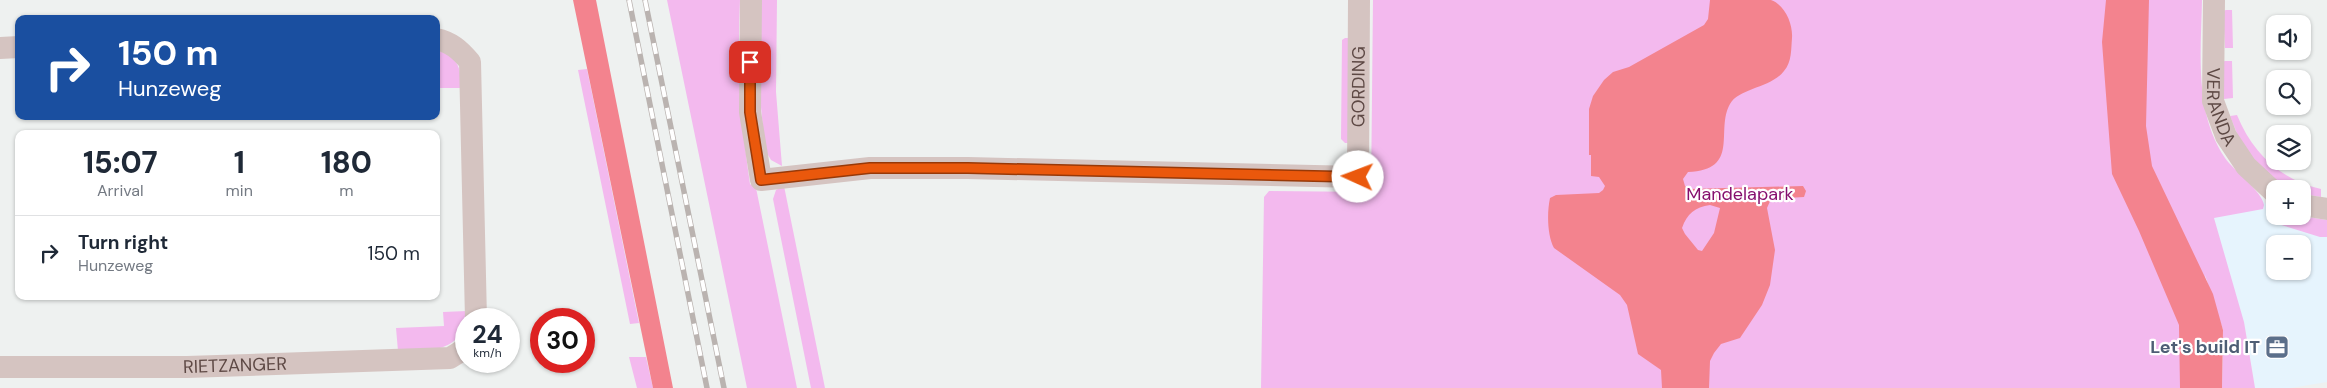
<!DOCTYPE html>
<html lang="en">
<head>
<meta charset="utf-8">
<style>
  :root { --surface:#fff; --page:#f6f6f7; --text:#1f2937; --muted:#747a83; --line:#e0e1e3 }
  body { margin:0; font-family:"DM Sans",sans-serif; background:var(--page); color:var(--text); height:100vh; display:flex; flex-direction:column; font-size:19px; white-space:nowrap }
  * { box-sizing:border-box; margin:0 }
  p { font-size:16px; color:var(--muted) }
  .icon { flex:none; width:28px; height:28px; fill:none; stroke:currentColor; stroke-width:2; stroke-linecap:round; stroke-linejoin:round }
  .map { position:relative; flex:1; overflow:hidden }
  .side { position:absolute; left:15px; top:130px; width:425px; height:170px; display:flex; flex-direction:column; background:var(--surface); border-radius:10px; box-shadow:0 1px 4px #0004 }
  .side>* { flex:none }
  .top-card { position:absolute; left:15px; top:15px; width:425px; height:105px; border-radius:10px; box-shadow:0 1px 4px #0004; background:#1a4fa0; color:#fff; overflow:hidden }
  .fabs { position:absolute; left:2266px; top:15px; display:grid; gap:10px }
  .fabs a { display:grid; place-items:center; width:45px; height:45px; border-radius:10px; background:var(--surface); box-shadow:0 1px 4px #0004; font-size:25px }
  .speed { position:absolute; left:455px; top:308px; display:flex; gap:10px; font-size:25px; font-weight:700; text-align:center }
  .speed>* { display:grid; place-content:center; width:65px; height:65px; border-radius:50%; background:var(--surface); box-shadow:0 1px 4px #0004; line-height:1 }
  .speed small { font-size:12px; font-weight:400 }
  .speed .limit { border:8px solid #d22; background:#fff; color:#111 }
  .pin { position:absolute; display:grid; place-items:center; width:42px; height:42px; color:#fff; margin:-21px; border-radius:10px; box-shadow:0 2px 8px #0006 }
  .me { position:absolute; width:55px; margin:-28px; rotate:272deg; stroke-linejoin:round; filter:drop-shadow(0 0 4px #0008) }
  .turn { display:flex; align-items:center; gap:18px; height:105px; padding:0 20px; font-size:22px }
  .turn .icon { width:65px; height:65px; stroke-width:2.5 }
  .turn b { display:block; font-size:35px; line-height:42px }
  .eta { display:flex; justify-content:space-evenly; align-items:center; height:85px; text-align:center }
  .eta b { font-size:30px; font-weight:800; line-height:35px }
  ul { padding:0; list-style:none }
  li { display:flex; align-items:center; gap:15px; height:75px; padding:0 20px; border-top:1px solid var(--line) }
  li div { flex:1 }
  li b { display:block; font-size:19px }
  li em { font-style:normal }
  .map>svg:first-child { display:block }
</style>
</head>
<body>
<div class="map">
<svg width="2327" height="388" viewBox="0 0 2327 388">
  <rect width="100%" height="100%" fill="#eef1f0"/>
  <path fill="#e6f4fd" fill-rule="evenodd" d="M2261,196L2265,203L2275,211V216L2327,232V382L2291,388H2255L2244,322L2219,312L2205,275L2180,223ZM2275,244H2302V271H2275Z"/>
  <path fill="#f3b9ee" d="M667,0H740C737,62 741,123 750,184L756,188L797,388H747Z
    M761,0H777L776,92L782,166L771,160L765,150L759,86Z
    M1373,0H2202C2201,53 2194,112 2225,158C2235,172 2262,191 2264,205L2263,209L2214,218L2244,322L2255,388H2222L2223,330L2205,275L2220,388H1261L1264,197L1269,191L1371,192Z
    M2226,10H2232L2233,48H2225L2223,11Z
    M1345,38H1350L1349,143H1345L1341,139L1342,40Z
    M436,50C458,56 461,67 461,88H437Z
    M2225,61H2232L2233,98L2224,99L2222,62Z
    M587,69L639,323L630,324L578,70Z
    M2237,115C2252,152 2280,180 2321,189V197L2303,194L2302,189H2291L2268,175L2242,146L2230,116Z
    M784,186L825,388H811L773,199L776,190Z
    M2275,212V216H2302L2327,220V237H2320L2278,224L2274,220Z
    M467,311C463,354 432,350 398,351L396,328L444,326L443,312Z
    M629,357H646L653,388H637Z"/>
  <path fill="#f3838e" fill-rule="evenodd" d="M573,0H596L673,388H653Z
    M1710,0C1723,0 1760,0 1771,0C1785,5 1793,24 1792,38C1791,49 1792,62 1784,71C1771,88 1739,88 1730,104C1715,130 1741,170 1688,172L1683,179L1685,186L1689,189L1803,186L1806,191L1804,197L1771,199L1767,208L1775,250L1770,285L1762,305L1740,338L1721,344L1714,353L1710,361L1709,388H1662L1661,370L1638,354L1627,305L1620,295L1554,248C1547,235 1547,212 1550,198L1556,195L1599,193L1603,190L1605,186L1599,177L1591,176V155H1589V109L1593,96L1604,80L1613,72L1629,67L1704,25L1708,19ZM1710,205L1720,208L1714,233L1702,251L1698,250L1685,234L1682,228C1687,214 1695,207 1710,205Z
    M2106,0H2149L2146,126L2152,166L2213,294L2223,330L2222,388H2180L2179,325L2139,231L2112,174L2102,42Z"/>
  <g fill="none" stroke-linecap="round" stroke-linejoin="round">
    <g stroke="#d5c4c1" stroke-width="22">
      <path id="s1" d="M751,0L750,112L761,180L870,168H968L1358,177L1359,0"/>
      <path id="s2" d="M2214,0L2213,101L2226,136L2246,166L2275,193"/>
      <path d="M436,39C451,42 460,50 470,62L476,319"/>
      <path d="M0,48L19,47"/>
      <path d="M2302,205L2327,209"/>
      <path id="s3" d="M0,367H187L450,358L466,348"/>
    </g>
    <g stroke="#bab3b0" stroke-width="5.5">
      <path id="rail" d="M629,0L707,388
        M645,0L724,388"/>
    </g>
    <use href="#rail" stroke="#fff" stroke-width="4" stroke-dasharray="11" stroke-linecap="butt"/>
  </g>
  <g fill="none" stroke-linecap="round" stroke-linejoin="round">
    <g stroke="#983908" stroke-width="12">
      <path id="route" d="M750,62V112L761,180L870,168H968L1358,177"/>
    </g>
    <use href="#route" stroke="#ea580c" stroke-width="9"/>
  </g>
  <defs>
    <g id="office-square" transform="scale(1.25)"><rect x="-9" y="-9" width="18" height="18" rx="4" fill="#5c6f8a" stroke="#fff"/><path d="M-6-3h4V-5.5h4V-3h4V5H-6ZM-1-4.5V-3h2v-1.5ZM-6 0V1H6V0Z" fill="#fff"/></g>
  </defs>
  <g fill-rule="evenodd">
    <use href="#office-square" x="2277" y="347"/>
  </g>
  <g text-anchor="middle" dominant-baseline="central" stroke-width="4.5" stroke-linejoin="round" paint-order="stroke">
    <g font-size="18" fill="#5e4945" stroke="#fff">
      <text stroke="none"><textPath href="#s1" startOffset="869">GORDING</textPath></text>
      <text stroke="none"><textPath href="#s2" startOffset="108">VERANDA</textPath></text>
      <text stroke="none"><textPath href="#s3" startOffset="235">RIETZANGER</textPath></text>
    </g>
    <g font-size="18" fill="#850f6e" stroke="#fff">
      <text x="1740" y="194">Mandelapark</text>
    </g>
    <g font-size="18" font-weight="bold" fill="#4e5e75" stroke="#fff" text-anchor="end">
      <text x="2260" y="347">Let's build IT</text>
    </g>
  </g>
</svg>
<div class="fabs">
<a><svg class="icon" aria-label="sound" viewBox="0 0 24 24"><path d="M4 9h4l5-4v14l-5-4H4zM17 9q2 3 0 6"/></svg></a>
<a><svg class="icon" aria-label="search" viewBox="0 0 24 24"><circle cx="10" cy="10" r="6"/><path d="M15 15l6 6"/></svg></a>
<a><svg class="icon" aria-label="layers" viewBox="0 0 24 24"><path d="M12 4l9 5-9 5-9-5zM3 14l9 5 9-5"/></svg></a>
<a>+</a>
<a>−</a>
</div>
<div class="speed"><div>24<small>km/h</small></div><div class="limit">30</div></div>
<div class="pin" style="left:750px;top:62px;background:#d93025"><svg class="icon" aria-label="arrive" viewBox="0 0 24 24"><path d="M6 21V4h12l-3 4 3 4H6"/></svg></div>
<svg class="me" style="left:1358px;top:177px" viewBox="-20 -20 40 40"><circle r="19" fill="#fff"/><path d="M0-13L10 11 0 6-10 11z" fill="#ea580c"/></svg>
<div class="top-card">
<div class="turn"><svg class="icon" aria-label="right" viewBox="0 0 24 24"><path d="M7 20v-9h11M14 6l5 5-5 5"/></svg><div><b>150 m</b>Hunzeweg</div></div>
</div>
<section class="side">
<div class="eta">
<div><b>15:07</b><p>Arrival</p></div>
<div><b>1</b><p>min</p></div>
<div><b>180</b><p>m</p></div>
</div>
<ul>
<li><svg class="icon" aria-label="right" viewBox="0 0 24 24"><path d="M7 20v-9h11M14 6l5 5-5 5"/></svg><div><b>Turn right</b><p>Hunzeweg</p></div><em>150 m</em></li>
</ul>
</section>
</div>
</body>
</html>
